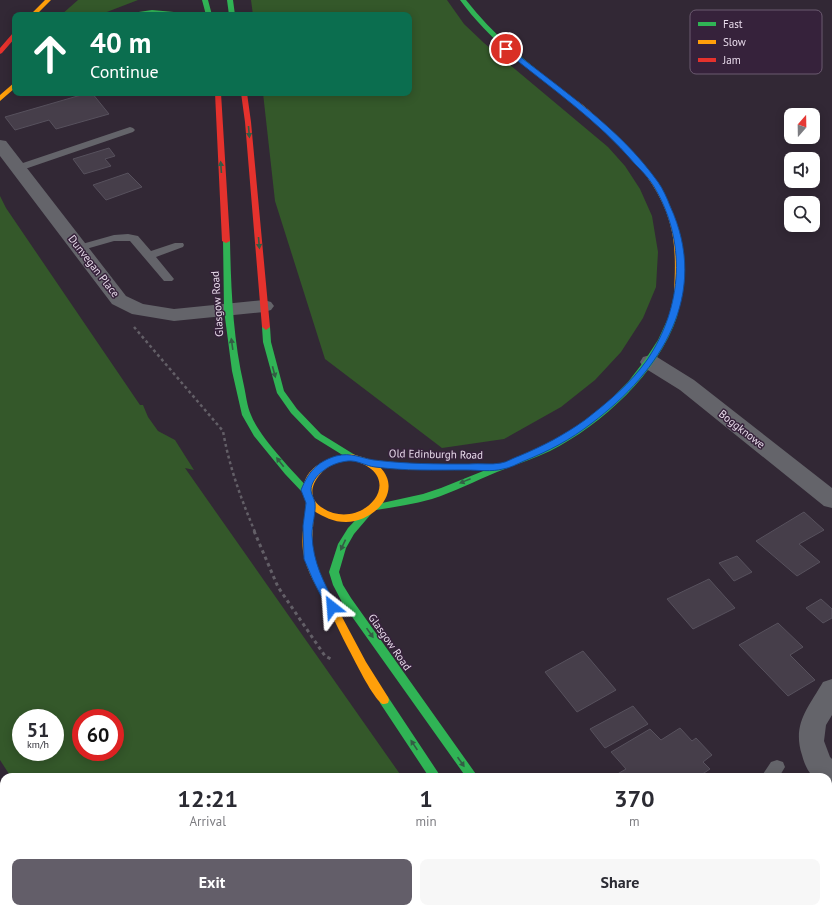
<!DOCTYPE html>
<html lang="en">
<head>
<meta charset="utf-8">
<style>
  :root { --surface:#fff; --page:#f7f7f7; --text:#2b2b33; --muted:#7c7c81; --accent:#635e69 }
  body { margin:0; font-family:"PT Sans",sans-serif; background:var(--page); color:var(--text); height:100vh; display:flex; flex-direction:column; font-size:15px; white-space:nowrap }
  * { box-sizing:border-box; margin:0 }
  p { font-size:13px; color:var(--muted) }
  .icon { flex:none; width:22px; height:22px; fill:none; stroke:currentColor; stroke-width:2; stroke-linecap:round; stroke-linejoin:round }
  .map { position:relative; flex:1; overflow:hidden }
  .sheet { position:absolute; left:0px; top:773px; width:832px; height:140px; display:flex; flex-direction:column; background:var(--surface); border-radius:12px 12px 0 0; box-shadow:0 2px 10px #0003 }
  .sheet>* { flex:none }
  .banner { position:absolute; left:12px; top:12px; width:400px; height:84px; border-radius:8px; box-shadow:0 2px 10px #0003; background:#0b6e4f; color:#fff; overflow:hidden }
  .needle { width:26px; rotate:20deg }
  .controls { position:absolute; left:784px; top:108px; display:grid; gap:8px }
  .controls a { display:grid; place-items:center; width:36px; height:36px; border-radius:8px; background:var(--surface); box-shadow:0 2px 10px #0003; font-size:20px }
  .speed { position:absolute; left:12px; top:709px; display:flex; gap:8px; font-size:20px; font-weight:700; text-align:center }
  .speed>* { display:grid; place-content:center; width:52px; height:52px; border-radius:50%; background:var(--surface); box-shadow:0 2px 10px #0003; line-height:1 }
  .speed small { font-size:10px; font-weight:400 }
  .speed .limit { border:6px solid #d22; background:#fff; color:#111 }
  .pin { position:absolute; display:grid; place-items:center; width:34px; height:34px; color:#fff; margin:-17px; border:2px solid #fff; border-radius:50%; box-shadow:0 1px 4px #0007 }
  .me { position:absolute; width:44px; margin:-22px; rotate:332deg; stroke-linejoin:round; filter:drop-shadow(0 0 3px #0008) }
  .turn { display:flex; align-items:center; gap:14px; height:84px; padding:0 12px; font-size:18px }
  .turn .icon { width:52px; height:52px; stroke-width:2.5 }
  .turn b { display:block; font-size:28px; line-height:34px }
  .eta { display:flex; justify-content:space-evenly; align-items:center; height:68px; text-align:center }
  .eta b { font-size:24px; font-weight:600; line-height:28px }
  .action { display:flex; gap:8px; margin-top:auto; padding:8px 12px }
  .action a { flex:1; height:46px; border-radius:8px; background:var(--accent); color:#fff; font-size:16px; font-weight:600; line-height:46px; text-align:center }
  .action a+a { background:var(--page); color:var(--text) }
  .map>svg:first-child { display:block }
</style>
</head>
<body>
<div class="map">
<svg width="832" height="913" viewBox="0 0 832 913">
  <rect width="100%" height="100%" fill="#322835"/>
  <path fill="#34582a" fill-rule="evenodd" d="M78,0H138L99,15H61Z
    M251,0H447L464,24L484,43L608,147L625,166L640,189L652,216L658,252L656,287L643,318L621,352L595,380L561,407L504,439L442,448L325,359L275,201L263,93H409V15H253Z
    M0,196L6,208L140,405H143L148,417L158,431L175,440L194,470L185,468L402,777H11L0,760ZM21,718H55V752H21ZM81,718H115V752H81Z
    M46,909H403L405,913H48Z"/>
  <path fill="#463e4a" stroke="#57515d" d="M88,93H92L109,114L56,129L49,120L15,130L5,117Z
    M109,148L115,156L105,159L111,166L84,174L73,159Z
    M128,173L142,187L106,200L93,185Z
    M804,512L824,530L799,544L820,562L797,576L756,541Z
    M737,556L752,572L734,581L719,563Z
    M709,579L735,608L693,629L667,599Z
    M821,599L832,609V618L823,623L806,608Z
    M778,623L803,647L790,655L815,680L788,696L739,645Z
    M583,651L616,690L577,712L545,672Z
    M633,706L648,724L605,748L590,729Z
    M680,728L692,741L696,738L712,755L703,762L710,769L698,777H616L614,776L626,769L611,752L650,729L661,740Z
    M828,857L832,862V913H819L815,909H828Z"/>
  <g fill="none" stroke-linecap="round" stroke-linejoin="round">
    <path stroke="#635f67" stroke-width="2.5" stroke-dasharray="3 3" stroke-linecap="butt" d="M134,327L223,431C229,466 241,499 255,532"/>
    <path stroke="#635f67" stroke-width="3" stroke-dasharray="3.5 3.5" stroke-linecap="butt" d="M254,531L278,587L325,656L331,659"/>
    <path fill="#64646a" fill-rule="evenodd" d="M130,127L133,128L135,130L133,132L22,170H14L13,168L14,166Z
      M128,234L138,236L151,251L175,243H183L184,245L183,247L156,257L174,279L172,281H164L130,241H114L79,251L74,248L75,246L114,235Z
      M777,760L783,762L785,767L779,777H761L771,762Z
      M626,909H644L645,913H627Z
      M663,909H682L680,913H661Z"/>
    <path fill="#64646a" fill-rule="evenodd" d="M0,140L6,141L126,296L143,304L174,309L264,300L271,302L274,306L271,310L264,312L174,321L132,314L112,304L0,156Z
      M650,355L657,357L694,380L832,488V508L824,506L680,390L643,367L640,362L643,357Z
      M832,679V715L826,725L824,741L830,757L832,759V791L828,790V777H813C807,770 804,763 802,755C792,724 808,708 823,682Z"/>
    <path fill="#30b455" fill-rule="evenodd" d="M202,0H208L212,15H206Z
      M227,0H233L235,15H229Z
      M460,0H466C497,40 536,69 575,100V102H571C531,71 490,41 460,0Z
      M152,10L185,13L188,15L152,14L129,15L132,13Z
      M223,239H226L230,241C231,290 233,338 244,386C246,395 247,406 251,415C260,438 292,470 309,489L311,491L309,493H303L285,474L254,436L242,415L232,371L224,310Z
      M675,291H678L682,293C680,301 679,309 677,317C658,373 603,424 550,451C533,459 515,465 497,472C475,481 454,492 432,499C414,504 395,507 376,510L373,509L371,507L373,505L423,494L441,488L545,446L566,434L587,419L608,402L628,382L645,360L658,340L669,316Z
      M266,324L270,327L271,342L284,391L297,409L321,434L355,455L357,457L355,459H349L315,438L291,413L277,393L263,342L262,327Z
      M366,510L369,512L371,514L354,534L346,548L339,572L343,585L351,598L478,777H466L343,604L333,585L329,572L338,544L348,528L363,512Z
      M384,695L388,697L441,777H429L380,703L379,700L380,697Z
      M561,909H574L576,913H563Z"/>
    <path fill="#ff9f0a" fill-rule="evenodd" d="M45,0H51L36,15H30Z
      M15,82V88L0,101V95Z
      M573,99C582,102 596,117 604,124C646,161 685,208 683,268C683,276 684,287 681,295H678L674,293C675,272 676,253 672,232C661,176 612,137 571,102V100Z
      M352,454L372,460L411,464H490L495,467L490,470H411L380,467C404,492 373,522 346,522C333,522 324,517 314,511L312,544L317,570L366,662L388,697L389,700L388,703C385,704 382,705 380,702C370,692 356,663 349,650C341,635 335,621 327,606C318,588 306,572 303,551C301,534 305,519 306,502C306,498 303,493 303,488C307,463 332,457 352,454ZM352,460C412,476 361,535 321,507C302,494 318,471 334,464C340,461 346,461 352,460Z
      M519,909H531L533,913H521Z"/>
    <path fill="#e5322d" fill-rule="evenodd" d="M15,32V38L2,53L0,54V48L13,33Z
      M215,93H221L230,241L226,243L222,241Z
      M241,93H247L251,122L270,327L266,330L262,327L245,122Z"/>
  </g>
  <defs><path id="oneway-solid" d="M-6-.8H1V-3.2L6.5 0L1 3.2V.8H-6Z"/></defs>
  <g fill="#345c45">
    <use href="#oneway-solid" transform="translate(249 132) rotate(85)"/>
    <use href="#oneway-solid" transform="translate(221 167) rotate(-94)"/>
    <use href="#oneway-solid" transform="translate(259 243) rotate(85)"/>
    <use href="#oneway-solid" transform="translate(232 344) rotate(-98)"/>
    <use href="#oneway-solid" transform="translate(274 372) rotate(75)"/>
    <use href="#oneway-solid" transform="translate(280 462) rotate(-128)"/>
    <use href="#oneway-solid" transform="translate(465 481) rotate(158)"/>
    <use href="#oneway-solid" transform="translate(343 545) rotate(115)"/>
    <use href="#oneway-solid" transform="translate(370 633) rotate(55)"/>
    <use href="#oneway-solid" transform="translate(414 745) rotate(-124)"/>
    <use href="#oneway-solid" transform="translate(461 762) rotate(55)"/>
  </g>
  <path fill="#1a73e8" stroke="#114b97" d="M504,47H508C560,89 619,127 658,182C663,189 667,198 670,206C711,294 661,371 592,423C570,440 549,451 524,461C517,464 510,468 503,469C492,472 478,470 466,470C435,470 405,471 375,467C366,466 357,460 348,461C339,462 330,465 323,471C317,475 311,483 311,490C311,494 314,498 315,503C316,513 312,524 312,535C313,563 324,583 337,607L335,610H328L313,580L304,559L303,526L306,503L301,490C308,473 316,462 336,456C352,452 360,458 374,460C406,464 437,464 469,464C479,463 491,465 501,463C507,462 513,458 519,456C543,446 564,435 585,420C608,402 630,384 647,360C683,307 687,240 653,185C648,177 641,170 635,164C598,120 548,86 504,50Z"/>
  <g text-anchor="middle" dominant-baseline="central" stroke-width="3" stroke-linejoin="round" paint-order="stroke">
    <g font-size="11" fill="#e8dbeb" stroke="#36223b">
      <text transform="translate(94 266) rotate(52)">Dunvegan Place</text>
      <text transform="translate(217 304) rotate(-94)">Glasgow Road</text>
      <text transform="translate(742 429) rotate(38)">Boggknowe</text>
      <text transform="translate(436 454) rotate(1)">Old Edinburgh Road</text>
      <text transform="translate(390 642) rotate(55)">Glasgow Road</text>
    </g>
  </g>
  <rect x="690" y="10" width="132" height="64" rx="6" fill="#36223b" stroke="#6b5a70" stroke-width="1"/>
  <rect x="698" y="22" width="18" height="4" fill="#30b455"/>
  <rect x="698" y="40" width="18" height="4" fill="#ff9f0a"/>
  <rect x="698" y="58" width="18" height="4" fill="#e5322d"/>
  <g font-size="11" fill="#e8dbeb">
    <text x="723" y="28">Fast</text>
    <text x="723" y="46">Slow</text>
    <text x="723" y="64">Jam</text>
  </g>
</svg>
<div class="controls">
<a><svg class="needle" viewBox="-14 -14 28 28"><path d="M0-13l5 13h-10z" fill="#e53935"/><path d="M0 13l5-13h-10z" fill="#7c7c81"/></svg></a>
<a><svg class="icon" aria-label="sound" viewBox="0 0 24 24"><path d="M4 9h4l5-4v14l-5-4H4zM17 9q2 3 0 6"/></svg></a>
<a><svg class="icon" aria-label="search" viewBox="0 0 24 24"><circle cx="10" cy="10" r="6"/><path d="M15 15l6 6"/></svg></a>
</div>
<div class="speed"><div>51<small>km/h</small></div><div class="limit">60</div></div>
<div class="pin" style="left:506px;top:49px;background:#d93025"><svg class="icon" aria-label="arrive" viewBox="0 0 24 24"><path d="M6 21V4h12l-3 4 3 4H6"/></svg></div>
<svg class="me" style="left:332px;top:607px" viewBox="-20 -20 40 40"><path d="M0-17L14 15 0 8-14 15z" fill="#1a73e8" stroke="#fff" stroke-width="4"/></svg>
<div class="banner">
<div class="turn"><svg class="icon" aria-label="ahead" viewBox="0 0 24 24"><path d="M12 20V5M6 11l6-6 6 6"/></svg><div><b>40 m</b>Continue</div></div>
</div>
<section class="sheet">
<div class="eta">
<div><b>12:21</b><p>Arrival</p></div>
<div><b>1</b><p>min</p></div>
<div><b>370</b><p>m</p></div>
</div>
<div class="action"><a>Exit</a><a>Share</a></div>
</section>
</div>
</body>
</html>
